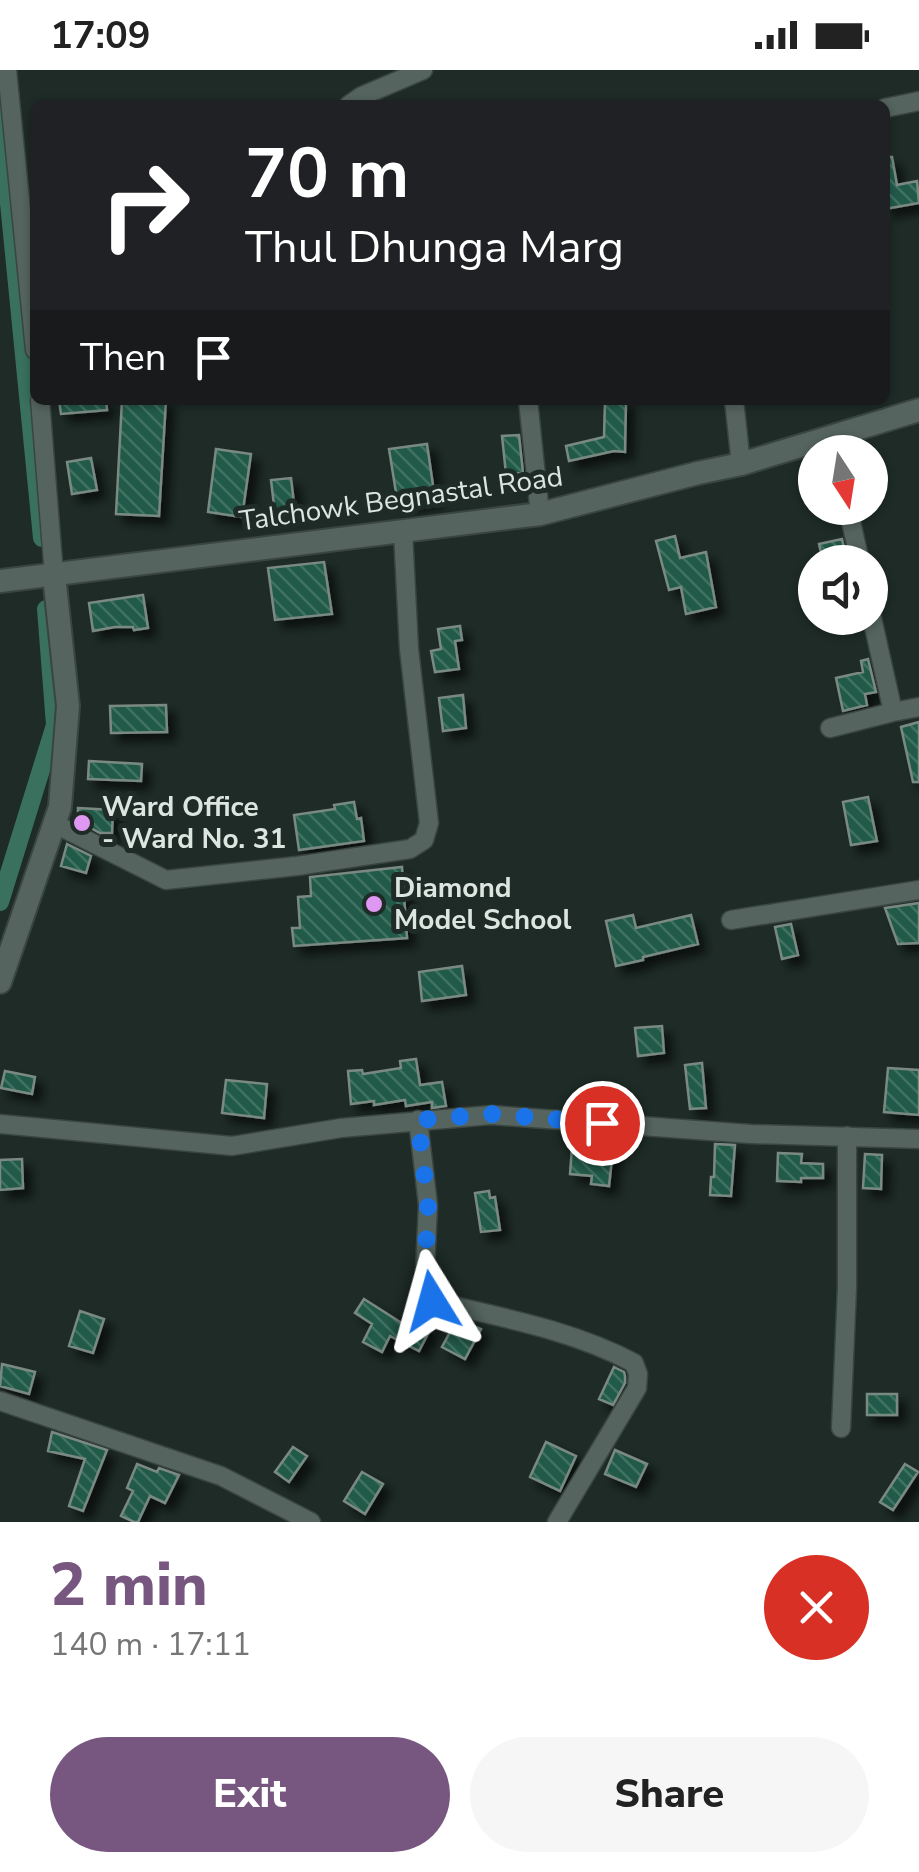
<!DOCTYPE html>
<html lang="en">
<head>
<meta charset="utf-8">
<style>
  :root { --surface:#fff; --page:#f6f6f6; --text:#222; --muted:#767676; --accent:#775780 }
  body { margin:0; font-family:"Nunito Sans",sans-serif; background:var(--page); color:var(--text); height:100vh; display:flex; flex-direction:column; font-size:38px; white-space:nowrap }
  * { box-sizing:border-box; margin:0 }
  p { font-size:32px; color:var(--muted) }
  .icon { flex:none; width:55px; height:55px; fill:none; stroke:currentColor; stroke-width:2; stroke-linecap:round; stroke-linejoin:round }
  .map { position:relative; height:1452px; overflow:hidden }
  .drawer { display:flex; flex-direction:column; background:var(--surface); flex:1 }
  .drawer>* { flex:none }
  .hud { position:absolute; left:30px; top:30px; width:860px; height:305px; border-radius:15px; box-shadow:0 2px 8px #0004; background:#202124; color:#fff; overflow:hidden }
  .needle { width:65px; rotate:168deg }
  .tools { position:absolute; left:798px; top:365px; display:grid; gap:20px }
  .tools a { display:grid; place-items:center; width:90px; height:90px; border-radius:50%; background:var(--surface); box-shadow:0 2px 8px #0004; font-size:50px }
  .pin { position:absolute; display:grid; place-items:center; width:85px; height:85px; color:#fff; margin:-42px; border:5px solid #fff; border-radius:50%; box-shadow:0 2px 10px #0007 }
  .me { position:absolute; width:110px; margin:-55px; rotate:352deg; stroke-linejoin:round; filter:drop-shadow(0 0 8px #0008) }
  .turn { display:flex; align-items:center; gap:35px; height:210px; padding:0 50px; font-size:45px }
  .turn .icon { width:130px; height:130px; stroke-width:2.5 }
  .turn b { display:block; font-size:70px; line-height:85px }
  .then { display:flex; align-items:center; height:95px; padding:0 50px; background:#0003; gap:20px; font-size:38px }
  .round { display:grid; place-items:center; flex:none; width:105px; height:105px; border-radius:52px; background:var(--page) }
  .headline { display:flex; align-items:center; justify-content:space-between; height:170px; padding:0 50px }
  h1 { font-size:60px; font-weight:800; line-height:75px; color:var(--accent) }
  .action { display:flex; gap:20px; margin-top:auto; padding:20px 50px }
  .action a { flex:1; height:115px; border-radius:60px; background:var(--accent); color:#fff; font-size:40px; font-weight:800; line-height:115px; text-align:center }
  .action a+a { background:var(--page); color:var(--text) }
  .status { display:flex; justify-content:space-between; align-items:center; height:70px; padding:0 50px; background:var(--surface); direction:ltr }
  .status svg { height:28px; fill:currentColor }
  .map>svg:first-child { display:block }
</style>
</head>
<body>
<div class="status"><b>17:09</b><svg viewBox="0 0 49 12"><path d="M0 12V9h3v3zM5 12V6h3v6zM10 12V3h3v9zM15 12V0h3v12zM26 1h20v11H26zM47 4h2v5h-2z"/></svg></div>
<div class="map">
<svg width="919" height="1452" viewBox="0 0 919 1452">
  <defs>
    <pattern id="building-back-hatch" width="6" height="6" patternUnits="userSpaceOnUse" patternTransform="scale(2.5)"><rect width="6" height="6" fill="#215a48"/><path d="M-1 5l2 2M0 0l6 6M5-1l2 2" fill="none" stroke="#417262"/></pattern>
    <filter id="shadow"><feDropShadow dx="8" dy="8" stdDeviation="5" flood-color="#0009"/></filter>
  </defs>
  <rect width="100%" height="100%" fill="#1e2b26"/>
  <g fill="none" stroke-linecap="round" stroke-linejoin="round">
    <path stroke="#39715e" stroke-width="18" d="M0,42L42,468
      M0,832L55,655L46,539"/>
  </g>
  <path fill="url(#building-back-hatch)" stroke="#7a8a83" stroke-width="2.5" filter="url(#shadow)" d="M885,87H892L897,115L917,111L919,133L885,139Z
    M59,330H106L107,340L61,344Z
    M122,330H166L159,446L116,444Z
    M605,330H626L625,382L614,381L569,391L566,376L604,367Z
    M519,365L523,403L506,404L502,366Z
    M427,374L435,429L398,435L389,379Z
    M216,379L251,384L242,447L208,442Z
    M91,388L97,420L72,424L67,392Z
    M291,408L295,442L275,444L271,410Z
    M675,466L680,488L706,482L716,537L686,544L681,517L669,520L656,471Z
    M842,469L847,492H823L819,474Z
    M324,492L332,544L275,550L268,498Z
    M143,525L148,558L134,560L133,557H115L93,561L89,533Z
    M460,556L462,570L455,571L459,599L435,602L431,581L441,579L438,559Z
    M868,589L876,622L865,624L867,635L843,641L836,608L863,602L861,591Z
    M463,625L466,658L443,661L439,628Z
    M166,635L167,662L111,663L110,636Z
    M919,652V712H913L901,657Z
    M89,691L142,694L141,711L88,709Z
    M868,727L877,771L851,775L843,732Z
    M354,732L357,749L361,748L364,771L299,780L294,745L335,739L334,735Z
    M78,738L113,740L112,763H100L78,751Z
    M67,774L91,786L86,803L61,796Z
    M402,797L407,868L294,876L292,858H300L298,827L311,826L310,807Z
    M919,833V873L898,874L885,838Z
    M633,845L636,858L691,845L698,874L643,887V890L616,896L606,851Z
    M791,854L798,885L782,889L775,857Z
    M462,896L466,925L422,931L419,902Z
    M662,956L664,983L638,986L635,958Z
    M416,989L420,1015L442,1012L446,1036L432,1038V1032L406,1036L405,1030L374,1035V1031L351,1034L348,1001L362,1000L363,1004L401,998L400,991Z
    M702,993L706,1038L690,1039L685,995Z
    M888,998L919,1000V1045L884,1042Z
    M5,1001L35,1007L32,1024L1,1018Z
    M226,1010L267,1014L264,1048L222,1043Z
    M573,1064L590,1065L589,1076L613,1079L609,1116L591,1114L592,1106L570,1104Z
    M715,1074L735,1075L731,1126L710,1125L711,1107H714Z
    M778,1083L802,1084L801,1093L823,1094V1108H801V1112L777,1111Z
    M865,1084L882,1085L881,1119L863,1118Z
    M22,1089L23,1118L0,1120V1090Z
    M489,1121L490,1128L495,1127L500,1160L481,1162L475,1123Z
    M364,1229L408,1257L412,1249L431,1258L419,1281L390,1266L382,1282L363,1272L372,1254L355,1243Z
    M80,1241L104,1249L93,1283L69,1276Z
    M457,1249L481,1259L465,1289L442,1277Z
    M2,1294L35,1302L29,1324L0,1316Z
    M614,1297L624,1302L625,1306V1313L613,1335L599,1329Z
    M867,1324H897V1345H867Z
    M52,1362L107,1380L83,1441L69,1436L85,1389L48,1381Z
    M546,1372L576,1386L560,1421L530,1407Z
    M293,1377L307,1386L289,1412L275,1402Z
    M615,1380L647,1394L636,1417L605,1404Z
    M137,1394L157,1402L159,1398L179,1405L165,1433L150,1426L138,1452H134L121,1446L133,1421L127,1418Z
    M905,1394L918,1402L893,1440L880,1432Z
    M362,1402L383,1414L365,1444L344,1431Z"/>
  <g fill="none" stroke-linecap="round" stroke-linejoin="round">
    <g stroke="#3a4541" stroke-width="21">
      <path id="street" d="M7,0L35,280
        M349,35L362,26L423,0
        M885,38L919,31
        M40,330L54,505
        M528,330L540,444
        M734,330L741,394
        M848,438L860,492
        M893,642L919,637
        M830,658L893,642L870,539
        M55,754L166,810L297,796L410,779L424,770L429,753L409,579L403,462
        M731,850L919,820
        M418,1050L428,1135L424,1222L432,1231C500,1247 572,1260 634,1293L638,1304L637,1318L557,1452
        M0,1054L232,1076L341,1058L491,1045L751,1064L919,1069
        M0,1331L221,1406L311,1452
        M841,1358L847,1218V1066"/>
    </g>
    <g stroke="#3a4541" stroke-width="26">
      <path id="secondary" d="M0,511L540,444L698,403L741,394L919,340
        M0,912L60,737L68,636L54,505"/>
    </g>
    <use href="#street" stroke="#55645e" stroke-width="18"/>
    <use href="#secondary" stroke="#55645e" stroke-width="22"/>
  </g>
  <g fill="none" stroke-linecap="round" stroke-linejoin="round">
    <path stroke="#1a73e8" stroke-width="18" stroke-dasharray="0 32.4" d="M432,1231L424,1222L428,1135L418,1050L491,1044L602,1053"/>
  </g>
  <g fill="#df98f2" stroke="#1e2b26" stroke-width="4">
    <circle cx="82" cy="753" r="10"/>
    <circle cx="374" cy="834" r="10"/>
  </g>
  <g text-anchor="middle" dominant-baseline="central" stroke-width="10" stroke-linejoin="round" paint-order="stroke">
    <g font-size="28" fill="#dde5e1" stroke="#1e2b26">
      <text transform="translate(401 429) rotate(-8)">Talchowk Begnastal Road</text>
    </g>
    <g font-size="28" font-weight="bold" fill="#dde5e1" stroke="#1e2b26" text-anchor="start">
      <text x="102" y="737">Ward Office<tspan x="102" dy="32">- Ward No. 31</tspan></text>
      <text x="394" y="818">Diamond<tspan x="394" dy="32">Model School</tspan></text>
    </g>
  </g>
</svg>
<div class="tools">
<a><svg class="needle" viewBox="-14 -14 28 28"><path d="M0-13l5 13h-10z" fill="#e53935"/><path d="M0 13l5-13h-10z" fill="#767676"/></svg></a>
<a><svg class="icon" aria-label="sound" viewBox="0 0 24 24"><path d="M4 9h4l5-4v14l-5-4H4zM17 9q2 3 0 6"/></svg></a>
</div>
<div class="pin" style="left:602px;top:1053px;background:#d93025"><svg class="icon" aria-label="arrive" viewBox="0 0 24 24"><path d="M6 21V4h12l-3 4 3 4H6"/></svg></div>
<svg class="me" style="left:432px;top:1231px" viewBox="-20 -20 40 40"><path d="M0-17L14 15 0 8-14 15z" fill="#1a73e8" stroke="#fff" stroke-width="4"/></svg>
<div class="hud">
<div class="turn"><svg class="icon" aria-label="right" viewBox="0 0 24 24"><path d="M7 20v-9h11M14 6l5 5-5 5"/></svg><div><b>70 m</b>Thul Dhunga Marg</div></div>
<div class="then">Then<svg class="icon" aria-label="arrive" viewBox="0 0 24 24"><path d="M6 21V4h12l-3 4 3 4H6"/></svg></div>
</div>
</div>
<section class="drawer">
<div class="headline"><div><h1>2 min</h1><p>140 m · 17:11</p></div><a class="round" style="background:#d93025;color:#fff"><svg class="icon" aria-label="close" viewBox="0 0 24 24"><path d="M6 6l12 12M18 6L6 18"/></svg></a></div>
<div class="action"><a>Exit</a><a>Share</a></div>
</section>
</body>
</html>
